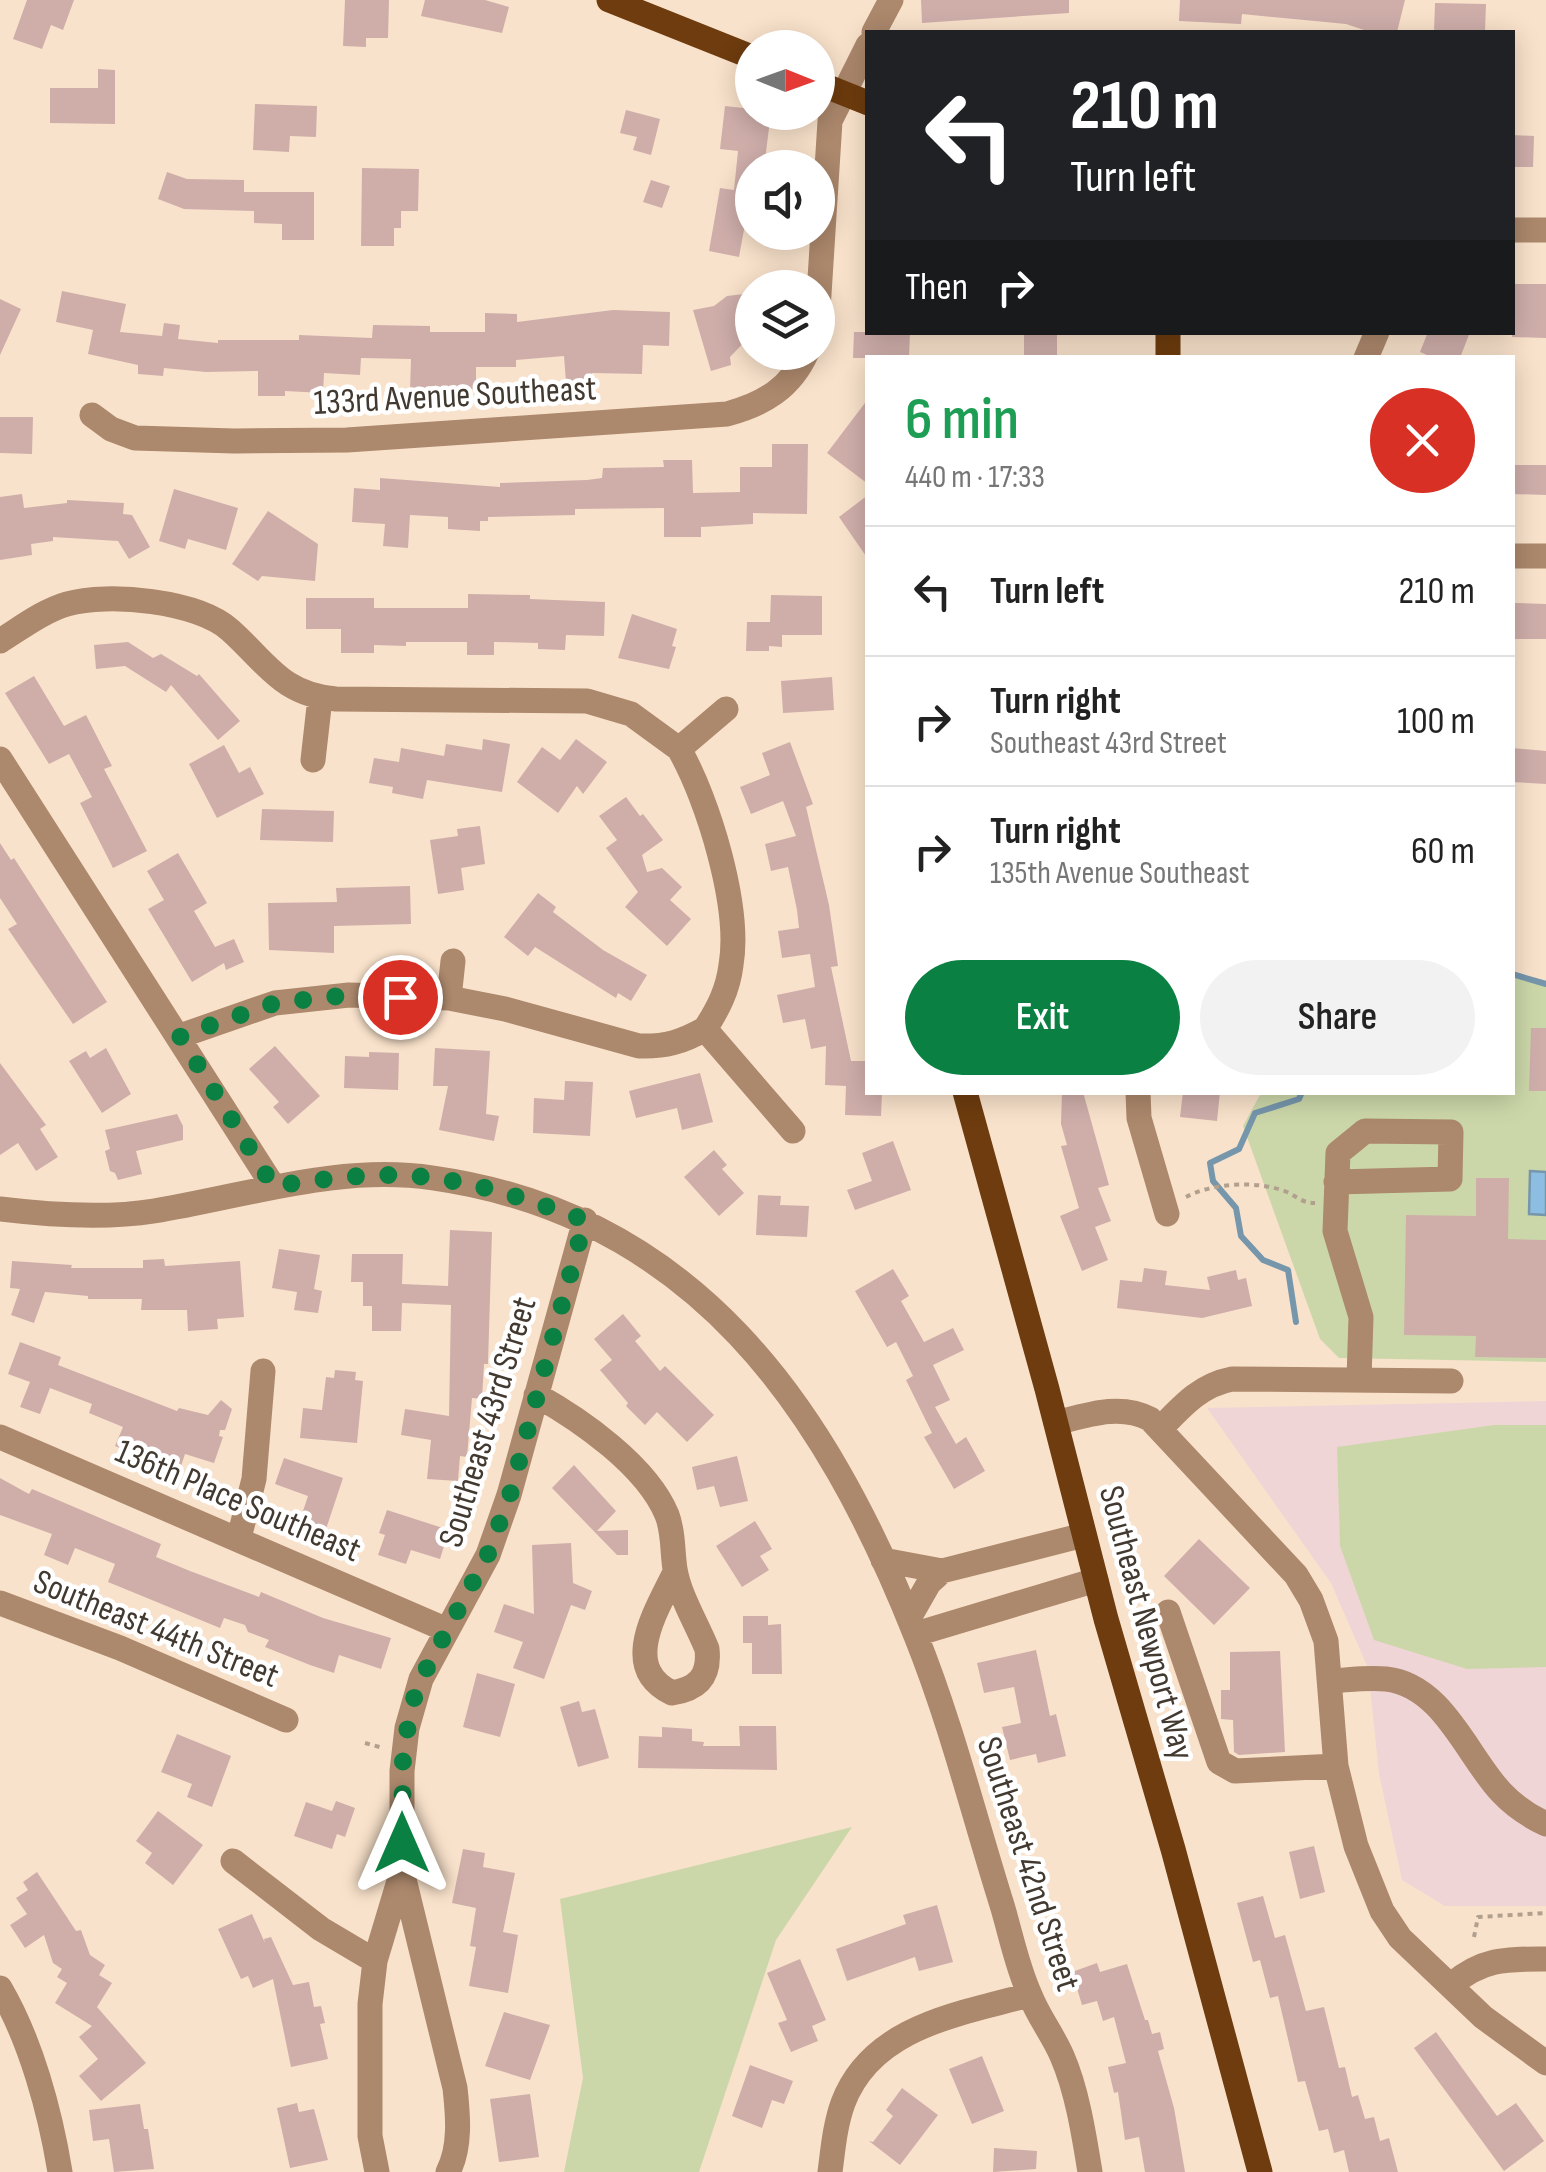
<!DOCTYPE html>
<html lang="en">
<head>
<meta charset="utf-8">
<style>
  :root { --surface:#fff; --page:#f2f2f2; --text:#222; --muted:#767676; --line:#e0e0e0; --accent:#0b8043 }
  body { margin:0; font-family:"Sofia Sans Condensed",sans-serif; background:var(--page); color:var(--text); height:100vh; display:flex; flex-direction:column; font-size:38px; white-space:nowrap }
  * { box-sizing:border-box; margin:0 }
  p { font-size:32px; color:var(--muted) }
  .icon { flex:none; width:55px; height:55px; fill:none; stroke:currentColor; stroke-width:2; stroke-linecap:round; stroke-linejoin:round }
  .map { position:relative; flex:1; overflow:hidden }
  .side { position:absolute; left:865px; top:355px; width:650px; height:740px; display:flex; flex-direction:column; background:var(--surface); border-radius:0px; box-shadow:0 5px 25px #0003 }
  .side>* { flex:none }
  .hud { position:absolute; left:865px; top:30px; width:650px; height:305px; border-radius:0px; box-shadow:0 5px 25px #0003; background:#202124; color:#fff; overflow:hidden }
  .needle { width:65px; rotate:91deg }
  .controls { position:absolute; left:735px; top:30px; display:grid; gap:20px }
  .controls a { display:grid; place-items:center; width:100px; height:100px; border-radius:50%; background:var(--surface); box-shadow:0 5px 25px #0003; font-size:50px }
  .pin { position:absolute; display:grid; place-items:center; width:85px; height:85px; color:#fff; margin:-42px; border:5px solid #fff; border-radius:50%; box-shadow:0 2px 10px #0007 }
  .me { position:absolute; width:110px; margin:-55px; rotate:0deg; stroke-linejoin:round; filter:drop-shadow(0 0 8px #0008) }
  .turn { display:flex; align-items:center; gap:35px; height:210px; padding:0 40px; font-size:45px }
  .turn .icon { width:130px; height:130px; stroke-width:2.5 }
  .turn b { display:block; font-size:70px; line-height:85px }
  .then { display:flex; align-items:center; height:95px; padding:0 40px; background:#0003; gap:20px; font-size:38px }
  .round { display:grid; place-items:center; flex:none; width:105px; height:105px; border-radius:52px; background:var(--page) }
  .overview { display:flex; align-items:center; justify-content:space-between; height:170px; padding:0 40px }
  h1 { font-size:60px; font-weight:600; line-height:75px; color:#1e9e55 }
  .cta { display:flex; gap:20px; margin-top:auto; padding:20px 40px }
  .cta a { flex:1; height:115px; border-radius:60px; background:var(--accent); color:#fff; font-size:40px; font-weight:600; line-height:115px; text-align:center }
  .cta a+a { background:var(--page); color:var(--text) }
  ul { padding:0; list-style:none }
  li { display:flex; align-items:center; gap:30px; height:130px; padding:0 40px; border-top:2px solid var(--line) }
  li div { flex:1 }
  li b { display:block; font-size:38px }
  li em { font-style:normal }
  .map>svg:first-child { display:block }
</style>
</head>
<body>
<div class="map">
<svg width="1546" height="2172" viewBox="0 0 1546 2172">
  <rect width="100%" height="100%" fill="#f9e2cb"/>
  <path fill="#f0d5d6" d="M1546,1401V1906H1445L1402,1880L1379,1774L1368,1668L1331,1583L1207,1408Z"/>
  <path fill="#ccd7a9" d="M1513,978L1546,981V1362L1339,1358L1320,1339L1243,1126L1261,1093L1512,1092Z
    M1494,1425H1546V1667L1467,1669L1374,1640L1340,1546L1337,1447Z
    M852,1827L776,1940L699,2172H564L583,2078L560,1899Z"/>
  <path fill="#8dbee1" stroke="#7696ac" stroke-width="2.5" d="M1530,1171L1546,1172V1215L1529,1214Z"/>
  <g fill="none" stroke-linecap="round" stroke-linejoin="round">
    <path stroke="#7696ac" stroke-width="6" d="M1512,974L1546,984
      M1296,1322L1288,1270L1263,1260L1241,1236L1236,1208L1213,1181L1210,1163L1239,1149L1255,1113L1299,1099L1302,1092"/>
  </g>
  <path fill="#cfaeaa" d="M27,0H74L63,30L51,25L42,49L13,39Z
    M345,0H389L388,38H366V47L343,46Z
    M425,0H485L509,7L502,33L421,16Z
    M921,0H1069V13L922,23Z
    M1180,0H1405L1397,32H1370L1346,24L1242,14L1241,24L1179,21Z
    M1435,3L1486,4L1485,32H1434Z
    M98,69L115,70V124L50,123V88H98Z
    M255,104L317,106L316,137L290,136L289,152L253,150Z
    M725,106L752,109V112H771L764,168H752V221L746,219L739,257L709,251L720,188L734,190L738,151L720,149Z
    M626,110L660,119L651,155L633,150L637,137L620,133Z
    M1512,135L1534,136L1533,167H1512Z
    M362,168L419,169L418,211H401V228H394V246H361Z
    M167,172L187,179L244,180V192H314V240H282V224L254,223V211L184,209L158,199Z
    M651,180L670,186L662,208L643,202Z
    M1512,284H1546V338L1512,337Z
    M62,291L126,304L120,332L162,336L164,323L180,325L178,339L218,343V340H299V335L372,338L373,325L430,326V332H485V313L517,314V322L613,310L670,312L669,346L643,345L642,374L592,373L593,379L566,382L564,356L516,360V367H476V389L441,391L410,390L411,359L361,358L360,375L324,373L323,393L285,391V396H258V371L206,372L164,368L163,376L138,374V365L88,354L93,330L56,322Z
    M752,293V334L730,357L731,365L711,371L693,310L714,306L727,296Z
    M0,299L21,309L0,355Z
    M854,332H910L909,358H853Z
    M1024,332H1057V358H1024Z
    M1428,332H1470L1460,358H1434L1420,352Z
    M868,399V484L827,453Z
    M0,417H33L32,454L0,453Z
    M772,444H808L807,514L753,513V524L701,527V537H664V508L575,509V515L488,517V521H480V531L448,529V517L410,515L408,548L383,546L385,524L352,522L354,488L380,490V478L500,487V483L587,480L602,478L603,468L664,467L663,460H692L693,493L740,492V467H772Z
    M1512,465H1546V495L1512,494Z
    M174,489L238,508L226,550L188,539L185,549L159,541Z
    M22,494L24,508L67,503V500L124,503L123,514L132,515L150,547L129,559L118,541L53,537V541L31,544L32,555L0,560V497Z
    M868,495V559L839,517Z
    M268,511L318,544L315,581L262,576L258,581L232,564Z
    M468,594L530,595V599L605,602L604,636L566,635L565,650L538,649V643L494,642V655H467V642H406V646L374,645V653H341V629H306V598H374V608H468Z
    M771,595L822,596V635H782V647L769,646V651H746L747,622H770Z
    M1515,603L1546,604V639H1514Z
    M632,614L677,629L672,646L676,647L669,669L618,658Z
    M128,642L153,658L161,654L197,676L199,674L240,721L218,740L171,685L166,692L125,666L96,669L94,645Z
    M34,676L64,726L86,715L112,766L104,769L147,851L113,868L80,803L92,797L69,754L49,764L5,693Z
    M832,677L834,710L783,713L781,681Z
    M483,739L510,744L502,792L427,780L423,799L392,793L393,787L369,783L374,758L399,762L401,748L444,756L446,744L482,750Z
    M576,739L607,762L583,794L577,786L558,813L517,782L542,747L560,760Z
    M790,742L813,804L806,807L829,905L838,966L831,967L851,1061H868V1092H882L881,1116L845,1115L846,1086L825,1085L826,1046L811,1049L805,1019L783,1023L777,995L815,987L810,954L782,958L778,931L799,928L797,910L788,867L771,871L765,844L796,836L783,801L751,814L740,787L770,775L762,753Z
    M224,745L239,773L250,767L264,794L217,818L189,764Z
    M1512,748L1546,751V784L1512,782Z
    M626,797L640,816L643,814L663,840L642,855L647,872L662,868L682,887L670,900L691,919L667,946L625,907L638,892L606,848L617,840L599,816Z
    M262,809L334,811L333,842L260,840Z
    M480,826L485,864L461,868L464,890L438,894L430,840L458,836L457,829Z
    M0,843L11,860L14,858L107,1002L73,1024L8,929L17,924L0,898Z
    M178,853L207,903L194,911L215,947L234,939L244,962L226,970L224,963L192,982L148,909L164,900L147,871Z
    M410,886L411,924L334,926V953L269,950L268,903L337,902L336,888Z
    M538,893L556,907L553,912L603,950L647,975L631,1001L618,993L616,998L535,947L528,956L504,937Z
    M1531,1028H1546V1091H1529Z
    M275,1046L320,1096L288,1124L273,1107L279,1102L249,1069Z
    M106,1048L131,1094L102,1113L69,1061L86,1051L90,1058Z
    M435,1048L490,1051L486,1114L499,1116L494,1141L439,1130L448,1086H433Z
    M369,1052L399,1053L398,1090L344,1088L345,1056L369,1057Z
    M0,1063L46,1125L40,1129L58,1157L36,1171L18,1143L0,1155Z
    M700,1073L713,1122L682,1130L677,1108L636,1118L629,1091Z
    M565,1081L593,1082L590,1136L533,1133L534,1098L564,1100Z
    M1062,1092H1083L1109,1185L1098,1188L1111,1221L1095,1227L1108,1260L1082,1271L1060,1216L1079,1208L1061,1146L1067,1145L1061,1124Z
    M1183,1092H1220L1217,1121L1180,1117Z
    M177,1114L183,1126V1140L136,1151L142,1174L118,1180L115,1173L110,1171L105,1151L110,1149L105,1130Z
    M893,1141L911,1190L855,1210L847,1190L872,1181L862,1153Z
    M714,1150L727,1165L722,1169L744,1193L719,1216L684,1177Z
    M1476,1178H1509L1508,1239L1546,1240V1358L1475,1357L1476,1336L1404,1335L1406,1215L1476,1216Z
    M758,1195L781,1196L780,1205L809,1206L807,1237L756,1235Z
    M450,1230L492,1232L488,1364H484L482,1399L472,1398L467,1457L460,1456L458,1481L427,1479L431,1440L401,1435L405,1409L449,1416L451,1305L402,1303L401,1331H372V1306H363V1282H351L352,1254H403L402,1284L448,1286Z
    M279,1249L320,1255L314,1289L322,1291L318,1313L294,1310L297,1292L272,1288Z
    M164,1259L165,1266L240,1261L244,1317L217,1319L218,1329L188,1331L187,1310H141L142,1299H88V1296L45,1292L34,1323L11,1315L20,1289L10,1288L12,1261L72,1265L71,1268H143V1260Z
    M1144,1268L1167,1271L1165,1285L1210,1290L1207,1277L1236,1270L1238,1280L1246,1278L1252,1306L1202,1318L1117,1308L1120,1280L1142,1282Z
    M893,1269L909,1296L901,1301L924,1342L953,1328L964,1350L933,1365L950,1400L935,1407L956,1444L966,1437L985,1471L954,1489L924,1437L932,1433L906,1380L913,1376L896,1342L887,1347L855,1291Z
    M623,1314L641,1336L635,1341L660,1371L665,1366L714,1415L687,1442L657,1412L645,1425L626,1406L628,1403L600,1370L612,1360L594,1339Z
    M20,1342L61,1357L58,1365L177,1411L179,1408L208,1415L221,1400L232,1409L225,1430H220L219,1436L223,1437L214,1463L185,1454L179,1472L115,1446L123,1427L89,1413L92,1404L50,1388L40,1414L20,1407L30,1382L8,1374Z
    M335,1370L356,1372L355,1380L363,1381L357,1443L300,1438L303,1408L322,1410L326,1377L334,1378Z
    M737,1456L748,1501L720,1507L714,1486L697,1490L692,1467Z
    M284,1458L343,1478L326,1529L300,1520L308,1496L275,1484Z
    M574,1465L616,1511L597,1531L628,1530V1555H617L552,1488Z
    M0,1478L29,1494L32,1489L161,1544L156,1557L190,1571L259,1597L261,1592L323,1618L391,1638L381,1669L339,1655L334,1673L310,1665L265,1647L269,1640L248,1632L245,1625L224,1618L220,1628L108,1582L115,1564L75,1548L68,1565L44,1555L52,1534L0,1515Z
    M387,1510L449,1530L440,1559L411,1550L406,1564L378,1555L385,1535L379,1533Z
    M755,1521L772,1549L760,1556L769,1570L742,1587L716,1546Z
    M1199,1539L1250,1588L1214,1625L1164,1576Z
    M571,1543L573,1583L592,1591L585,1610L571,1605L544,1679L513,1668L523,1642L494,1632L504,1604L534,1614L532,1545Z
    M743,1616H768V1625L781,1624L782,1674H752V1643H743Z
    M1036,1650L1050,1716L1056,1714L1066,1756L1038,1763L1036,1754L1010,1760L1002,1727L1021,1723L1014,1687L984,1693L977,1663Z
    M1280,1651L1285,1752L1239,1755L1234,1752L1233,1720L1221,1719V1690H1230V1652Z
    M477,1673L515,1684L500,1737L463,1727Z
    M579,1701L582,1712L595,1709L609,1758L578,1767L560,1707Z
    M739,1726H776L777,1770L638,1768L639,1736L662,1737V1727L692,1729V1741L704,1742L703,1746H740Z
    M177,1734L231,1756L212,1807L187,1797L192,1784L161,1772Z
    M336,1801L355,1808L345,1837L337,1834L332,1849L294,1836L306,1802L332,1811Z
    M158,1811L203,1845L173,1885L145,1863L152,1853L136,1841Z
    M1314,1846L1325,1892L1300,1899L1289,1852Z
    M463,1849L485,1853L483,1867L515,1873L503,1932L518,1935L508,1993L469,1986L476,1947L470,1946L476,1908L452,1903Z
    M37,1872L76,1931L81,1930L90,1955L105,1965L99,1975L112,1983L97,2007L146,2063L101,2101L79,2076L98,2059L79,2037L92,2026L55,2003L67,1983L57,1977L62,1969L53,1963L44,1935L25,1948L10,1925L27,1914L16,1898L28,1890L23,1882Z
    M1263,1896L1275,1938L1285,1935L1306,2011L1324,2007L1339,2068L1345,2067L1352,2097L1358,2095L1365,2119L1374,2117L1380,2141L1389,2138L1398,2172H1349L1344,2150L1334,2153L1328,2129L1319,2131L1305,2081L1298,2082L1278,1996L1270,1998L1260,1960L1253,1962L1237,1903Z
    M937,1905L953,1962L919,1971L915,1957L847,1981L836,1949L906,1924L903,1915Z
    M252,1914L265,1943L264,1939L271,1937L293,1985L309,1982L314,2007L321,2006L325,2023L320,2024L328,2059L291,2067L273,1979L253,1988L248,1976L241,1979L218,1929Z
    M800,1959L826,2020L812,2026L818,2041L791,2052L778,2023L787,2020L767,1973Z
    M1097,1963L1100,1972L1127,1964L1145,2020H1148L1152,2034L1160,2032L1164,2049L1158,2051L1174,2108L1185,2172H1145L1139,2137L1125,2140L1118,2092L1114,2093L1108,2067L1126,2063L1114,2017L1103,2021L1097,2001L1082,2005L1072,1972Z
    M504,2012L550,2025L530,2080L485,2066Z
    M1436,2032L1497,2116L1516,2103L1544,2141L1504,2171L1414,2048Z
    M982,2056L1004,2111L972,2124L949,2069Z
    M750,2065L793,2081L784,2104L772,2100L762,2128L732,2116Z
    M902,2088L938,2115L900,2165L869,2141L873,2142L893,2116L886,2110Z
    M530,2094L539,2157L499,2162L490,2099Z
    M297,2103L299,2112L314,2109L328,2160L290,2168L277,2108Z
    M140,2104L144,2129H148L154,2169L114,2172L109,2139L93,2141L89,2110Z
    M994,2148L1037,2151L1036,2169L993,2172Z"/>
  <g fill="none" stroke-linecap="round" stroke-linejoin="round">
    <path stroke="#b2a08f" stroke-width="4" stroke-dasharray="5 5" stroke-linecap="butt" d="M1186,1197C1212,1183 1258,1180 1287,1192C1298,1197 1302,1203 1315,1203
      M365,1743L383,1748
      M1474,1937L1478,1917L1546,1913"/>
    <path stroke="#ac886c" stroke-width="25" d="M874,32L891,0
      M1512,230H1546
      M818,310L830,121L868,45
      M1366,358L1377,332
      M92,415L111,429L135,438L234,441L347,440L727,414C764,404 791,388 807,352
      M1512,556H1546
      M0,641C21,628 43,611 67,604C108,592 198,601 230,630C267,663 282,695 336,699L587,701L631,714L679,749
      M726,709L679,749C708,799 741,907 731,965C728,990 718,1009 705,1029L793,1131
      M0,759L273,1186
      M313,760L320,698
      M449,998L453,961
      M180,1036L275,1003L349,995L449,998L505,1009L639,1046C665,1047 682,1042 705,1029
      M1138,1092L1139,1118L1167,1214
      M1336,1182L1450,1179L1451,1132L1365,1131L1338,1153L1335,1231L1361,1317L1359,1379
      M0,1209C49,1215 104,1219 154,1211C246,1196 339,1164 433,1178C694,1215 825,1406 916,1636C951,1723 974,1816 1002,1905C1011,1935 1017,1967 1030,1995C1038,2016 1053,2035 1062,2056C1077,2090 1084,2135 1090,2172
      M536,1395C581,1420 647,1466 667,1515C674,1533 672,1551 675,1569C679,1595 697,1624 707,1649C710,1677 697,1689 672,1693C619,1667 657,1610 675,1572
      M1056,1423C1087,1415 1120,1403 1150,1419L1296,1575L1311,1600L1326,1641L1336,1766L1356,1846L1382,1911L1400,1938L1483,2017L1546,2063
      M1162,1427C1183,1405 1201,1385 1232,1379L1451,1381
      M0,1437L447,1630
      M239,1538L254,1479L263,1371
      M883,1560L942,1571
      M0,1603L120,1648L286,1720
      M1168,1612L1219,1762L1235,1771L1336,1766
      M909,1618L929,1583L942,1571L1084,1535
      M916,1634L1096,1580
      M1330,1681C1348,1680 1368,1677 1386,1679C1443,1685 1467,1756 1501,1792C1514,1806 1529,1816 1546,1824
      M233,1861L321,1929L375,1961
      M402,1871L455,2088C458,2115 461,2147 448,2172
      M1451,1985C1483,1958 1506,1959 1546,1959
      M0,1988C31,2041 50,2111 60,2172
      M377,2172L370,2136V2004L375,1961L402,1871V1771L407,1728L421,1679L488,1555L509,1495L585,1220
      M830,2172C833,2149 835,2125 843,2103C872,2026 960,2014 1029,1995"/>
    <path stroke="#6e3c0e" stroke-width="25" d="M609,0L752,57
      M818,83L868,103
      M1168,358V332
      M965,1092L1047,1389L1106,1619L1173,1849L1260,2172"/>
  </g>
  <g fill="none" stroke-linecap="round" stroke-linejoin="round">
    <path stroke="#0b8043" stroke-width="18" stroke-dasharray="0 32.4" d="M400,997L349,995L275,1003L180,1036L273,1186C311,1181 350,1175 389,1175C458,1175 521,1197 585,1220L510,1495L488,1554L421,1679L412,1704L403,1754L402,1843"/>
  </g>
  <g text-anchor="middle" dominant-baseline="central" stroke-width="9" stroke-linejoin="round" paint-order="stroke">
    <g font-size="35" fill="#423930" stroke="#fff">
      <text transform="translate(455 396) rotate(-3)">133rd Avenue Southeast</text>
      <text transform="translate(488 1422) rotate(-73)">Southeast 43rd Street</text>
      <text transform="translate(238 1501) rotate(23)">136th Place Southeast</text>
      <text transform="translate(1146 1623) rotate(75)">Southeast Newport Way</text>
      <text transform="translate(156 1629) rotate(22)">Southeast 44th Street</text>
      <text transform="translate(1028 1864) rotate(72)">Southeast 42nd Street</text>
    </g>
  </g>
</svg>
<div class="controls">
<a><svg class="needle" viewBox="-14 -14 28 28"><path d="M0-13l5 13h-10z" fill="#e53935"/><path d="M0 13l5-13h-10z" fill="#767676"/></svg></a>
<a><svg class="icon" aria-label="sound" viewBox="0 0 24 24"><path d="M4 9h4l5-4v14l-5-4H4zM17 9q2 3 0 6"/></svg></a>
<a><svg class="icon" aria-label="layers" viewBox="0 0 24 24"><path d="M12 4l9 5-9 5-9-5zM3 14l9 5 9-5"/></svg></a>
</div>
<div class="pin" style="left:400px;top:997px;background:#d93025"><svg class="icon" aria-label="arrive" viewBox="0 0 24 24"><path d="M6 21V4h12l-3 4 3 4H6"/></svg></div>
<svg class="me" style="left:402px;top:1843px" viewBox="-20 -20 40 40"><path d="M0-17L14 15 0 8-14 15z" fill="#0b8043" stroke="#fff" stroke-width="4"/></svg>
<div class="hud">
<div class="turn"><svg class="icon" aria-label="left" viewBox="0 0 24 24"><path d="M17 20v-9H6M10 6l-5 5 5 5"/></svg><div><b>210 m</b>Turn left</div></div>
<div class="then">Then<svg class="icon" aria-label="right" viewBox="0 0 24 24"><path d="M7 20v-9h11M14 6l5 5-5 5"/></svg></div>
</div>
<section class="side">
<div class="overview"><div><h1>6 min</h1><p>440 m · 17:33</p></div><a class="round" style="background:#d93025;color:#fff"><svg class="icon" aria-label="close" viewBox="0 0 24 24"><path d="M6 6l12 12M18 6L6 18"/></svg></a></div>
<ul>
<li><svg class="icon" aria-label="left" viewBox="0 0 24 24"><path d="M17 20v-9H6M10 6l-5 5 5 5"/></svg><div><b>Turn left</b></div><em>210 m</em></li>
<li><svg class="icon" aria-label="right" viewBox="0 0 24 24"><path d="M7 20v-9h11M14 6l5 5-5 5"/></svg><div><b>Turn right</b><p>Southeast 43rd Street</p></div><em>100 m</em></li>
<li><svg class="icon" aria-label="right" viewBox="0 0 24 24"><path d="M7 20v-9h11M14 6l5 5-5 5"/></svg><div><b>Turn right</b><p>135th Avenue Southeast</p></div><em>60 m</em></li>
</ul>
<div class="cta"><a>Exit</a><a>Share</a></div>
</section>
</div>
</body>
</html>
